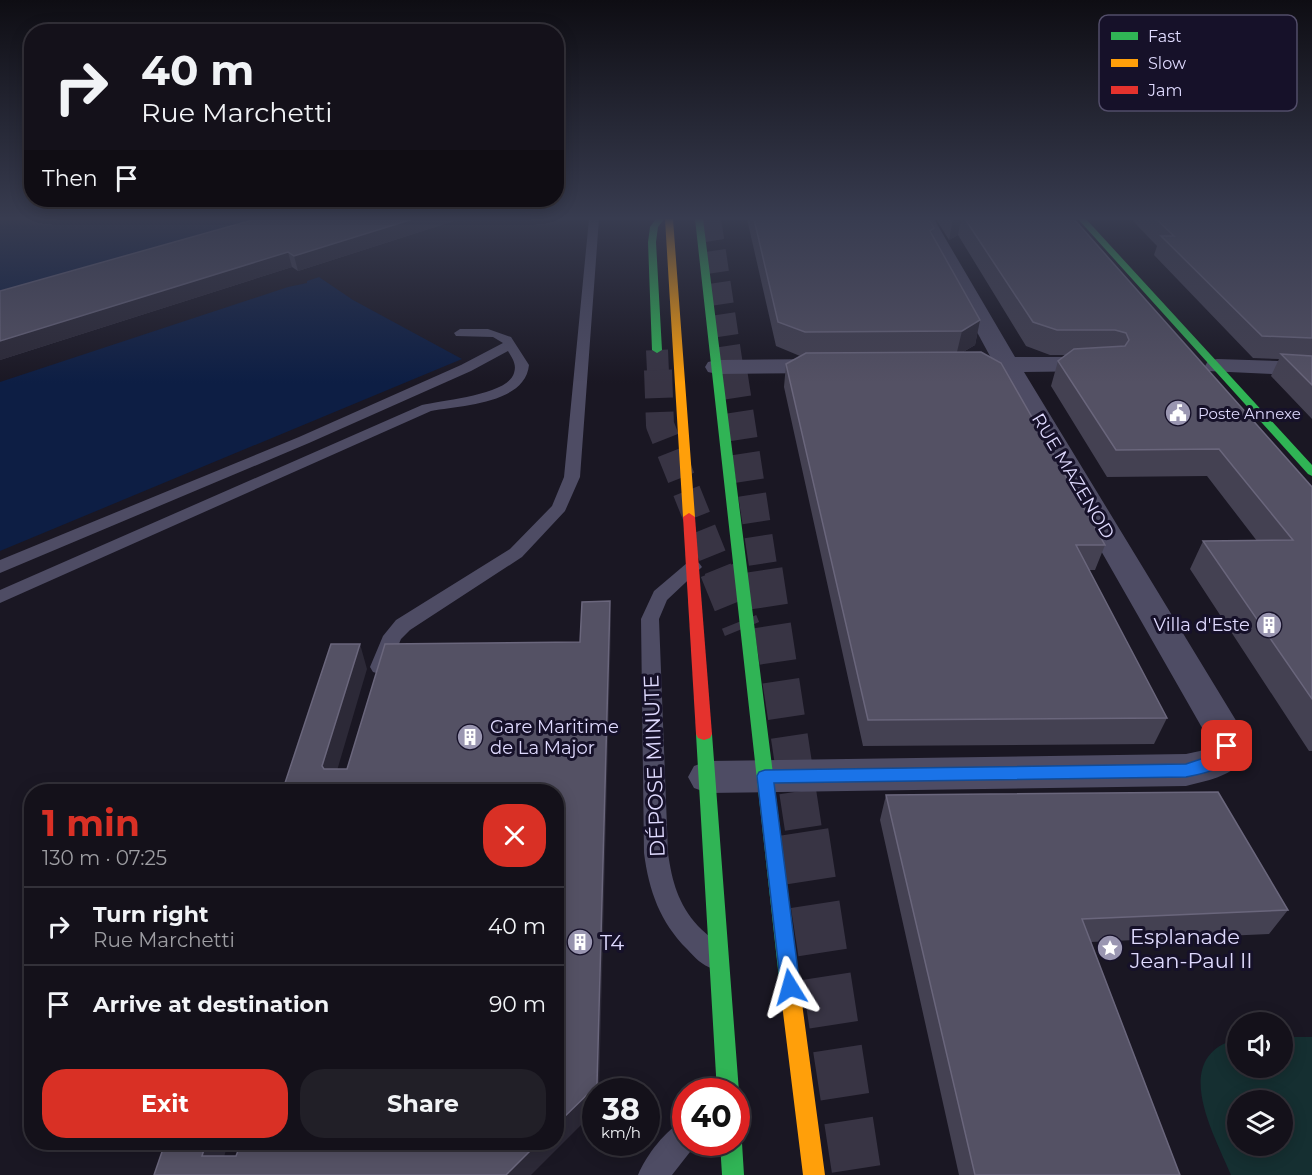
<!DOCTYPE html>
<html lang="en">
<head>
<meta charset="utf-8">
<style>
  :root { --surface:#14111a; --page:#211f27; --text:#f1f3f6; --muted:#9d9da2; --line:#333139; --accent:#d93025 }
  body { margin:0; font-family:Montserrat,sans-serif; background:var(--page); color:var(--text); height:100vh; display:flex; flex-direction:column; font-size:22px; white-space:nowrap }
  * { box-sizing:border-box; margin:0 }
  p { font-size:20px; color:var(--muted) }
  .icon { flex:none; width:33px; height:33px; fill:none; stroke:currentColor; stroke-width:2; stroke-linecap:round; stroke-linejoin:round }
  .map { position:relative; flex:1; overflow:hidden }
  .sheet { position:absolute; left:24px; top:784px; width:540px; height:366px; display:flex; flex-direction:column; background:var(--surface); border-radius:24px; box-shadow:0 3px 15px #0003,0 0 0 2px var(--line) }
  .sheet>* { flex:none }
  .hud { position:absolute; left:24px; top:24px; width:540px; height:183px; border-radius:24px; box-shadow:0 3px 15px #0003,0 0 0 2px var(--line); background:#14111a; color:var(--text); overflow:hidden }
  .fabs { position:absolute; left:1227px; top:1012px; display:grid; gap:12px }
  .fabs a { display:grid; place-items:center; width:66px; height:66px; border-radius:50%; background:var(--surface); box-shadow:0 3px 15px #0003,0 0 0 2px var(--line); font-size:30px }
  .speed { position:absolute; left:582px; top:1078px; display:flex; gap:12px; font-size:30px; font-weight:700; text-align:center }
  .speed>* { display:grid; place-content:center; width:78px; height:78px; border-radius:50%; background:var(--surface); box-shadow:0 3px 15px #0003,0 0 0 2px var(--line); line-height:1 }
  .speed small { font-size:15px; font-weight:400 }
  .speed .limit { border:9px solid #d22; background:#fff; color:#111 }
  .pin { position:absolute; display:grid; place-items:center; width:51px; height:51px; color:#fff; margin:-26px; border-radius:12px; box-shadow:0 3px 9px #0006 }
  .me { position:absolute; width:66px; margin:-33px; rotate:352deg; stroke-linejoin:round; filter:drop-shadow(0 0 4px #0008) }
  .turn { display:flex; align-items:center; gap:21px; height:126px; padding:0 18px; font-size:27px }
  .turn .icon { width:78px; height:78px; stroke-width:2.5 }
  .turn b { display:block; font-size:42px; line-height:51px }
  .then { display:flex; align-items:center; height:57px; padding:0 18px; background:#0003; gap:12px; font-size:22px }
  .round { display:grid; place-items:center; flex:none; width:63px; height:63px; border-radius:24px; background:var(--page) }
  .overview { display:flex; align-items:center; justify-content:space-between; height:102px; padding:0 18px }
  h1 { font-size:36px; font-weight:700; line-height:45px; color:var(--accent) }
  .primary-button { display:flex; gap:12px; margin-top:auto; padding:12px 18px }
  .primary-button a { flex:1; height:69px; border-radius:24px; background:var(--accent); color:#fff; font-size:24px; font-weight:700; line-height:69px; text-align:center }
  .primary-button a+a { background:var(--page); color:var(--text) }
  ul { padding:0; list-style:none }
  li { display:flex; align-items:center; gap:18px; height:78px; padding:0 18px; border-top:2px solid var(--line) }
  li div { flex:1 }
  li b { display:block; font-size:22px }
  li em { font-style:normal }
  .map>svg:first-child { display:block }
</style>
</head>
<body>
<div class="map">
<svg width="1312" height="1175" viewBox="0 0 1312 1175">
  <rect width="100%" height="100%" fill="#1a1723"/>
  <path fill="#152f31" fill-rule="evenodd" d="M1283,1037H1312V1175H1231C1214,1134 1169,1057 1237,1039L1238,1068H1282ZM1238,1101H1282V1146H1238Z"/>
  <path fill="#0d1e44" d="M0,219H255L0,291Z
    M319,277L353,300L462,359L0,551V382L288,287L307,283V281Z"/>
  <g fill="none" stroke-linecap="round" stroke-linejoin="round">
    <path stroke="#383444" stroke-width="22" stroke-dasharray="22 10" stroke-linecap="butt" d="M710,219L733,372
      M657,350L658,372"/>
    <path stroke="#383444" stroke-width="28" stroke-dasharray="28 14" stroke-linecap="butt" d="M658,370L660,425L719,572
      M733,370L764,572"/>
    <path stroke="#383444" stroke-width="37" stroke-dasharray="37 19" stroke-linecap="butt" d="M718,570L742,629
      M764,570L804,833"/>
    <path stroke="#383444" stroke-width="49" stroke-dasharray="49 24" stroke-linecap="butt" d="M804,832L857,1175"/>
    <path fill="#4e4c64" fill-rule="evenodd" d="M589,219H599L580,477L565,511L522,557L410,630L401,639L387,672L380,674L373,672L370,667L383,636L396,620L510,549L552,506L564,477Z
      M460,329H488L511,337L529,365C525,404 462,405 431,411L0,603V590L422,405C442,400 508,395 514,373C517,364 512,358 508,351L471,371L309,443L0,573V560L299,437L461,365L503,343L493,337L456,336L454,333Z
      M693,561L699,563L702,567L667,600L659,619L668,853C672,881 678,904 698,926C708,936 720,944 726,957L722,966L713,969C702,965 695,958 687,949C660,922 649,891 644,853L641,619L654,591L687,563Z
      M686,1120V1143H697L672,1175H638C646,1156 666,1128 686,1120Z"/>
    <path fill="#4e4c64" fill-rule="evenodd" d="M916,219H934L1015,357H1102L1111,359L1114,364L1111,369L1102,371L1024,372L1243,732C1253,773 1217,778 1186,786L708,793L694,788L688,777L694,766L708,761L1186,754L1200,751L1207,746L1205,733L999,372L980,370L977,365L980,360L991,358Z
      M829,359L838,361L841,366L838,371L829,373L717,374L708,372L705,367L708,362L717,360Z
      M1217,359L1312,362V376L1208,371L1205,366L1208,361Z"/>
    <path fill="#30b455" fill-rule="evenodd" d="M656,219H664L658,227L656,242L662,350L657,353L652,350L648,242L650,227Z
      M695,219H703L800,988L797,995L790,998L783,995L780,988Z
      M1078,219H1086L1312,465V476L1308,474Z
      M704,728L710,730L712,734L739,1092L736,1097V1092H717L696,734L698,730Z
      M736,1134L742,1143L744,1175H722L720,1143H736Z"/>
    <path fill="#ff9f0a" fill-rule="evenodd" d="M665,219H673L695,517L689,521L683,517Z
      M790,978L797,981L800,988L825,1175H803L780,988L783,981Z"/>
    <path fill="#e5322d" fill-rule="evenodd" d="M689,513L695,517L712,734L710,738L704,740L698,738L696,734L683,517Z"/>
  </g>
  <path fill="#444152" d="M256,219H460L298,271L292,267L0,360V291Z
    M747,219H929L933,236L980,320L975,345L963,352L1105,545L1095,570H1089L1167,718L1154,744L863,746L784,387L786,364L800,356L776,346Z
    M936,219H1074L1312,487V751H1309L1190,569L1203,541H1257L1207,476L1107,477L1051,386L1058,361L1066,355H1050L1026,346L958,235L949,240Z
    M1131,219H1312V419L1271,376L1279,359L1253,358L1154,255L1157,246Z
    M886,795L1288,910L1269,934L1091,942L1180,1175H959L880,820Z"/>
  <path fill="#2c2937" d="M413,219H460L298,271L294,256Z
    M953,219H961L958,235L949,240Z
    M288,252L292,267L0,360V341Z
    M980,320L975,345L956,356L962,331Z
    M610,601L611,626L599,1092H596V1110L531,1175H506L538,1143H556V1125Z
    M360,644L367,669L331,791L322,766Z
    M206,1143H228L219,1175L202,1156Z"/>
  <path fill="#545164" stroke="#6a667c" stroke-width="1.5" d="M256,219H413L294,256L288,252L0,341V291Z
    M754,219H929L934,228L930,231L980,320L962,331L805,332L778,322Z
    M965,219H1074L1312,487V699L1203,541L1293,540L1219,449L1116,450L1058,361L1074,349L1125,346L1129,340L1126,333L1115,330H1057L1033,322Z
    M1156,219H1312V338L1262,336L1161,236H1174Z
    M981,352L1001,363L1105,545H1076L1167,718L868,720L786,364L806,353Z
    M1281,354L1312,356V385Z
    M610,601L597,1085L556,1125V792H282L331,644H360L322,766L324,769H347L385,644L580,642L582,602Z
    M1218,792L1288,910L1082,919L1180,1175H975L886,795Z
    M165,1143H206L202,1156H236L241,1143H538L506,1175H154Z"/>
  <linearGradient id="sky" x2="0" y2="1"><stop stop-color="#0e0d13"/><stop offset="0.57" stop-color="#383c50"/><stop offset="1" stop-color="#383c50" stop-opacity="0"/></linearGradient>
  <rect width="1312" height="383" fill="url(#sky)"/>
  <path fill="#1a73e8" stroke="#114b97" stroke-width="1.5" d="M1227,740L1233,742L1235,746C1231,769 1206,773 1186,777L774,783L800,987L798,993L790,996L783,993L781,987L757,776L759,772L765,770L1186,764L1213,755L1218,751L1222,742Z"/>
  <defs>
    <g id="civic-disc" transform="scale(1.35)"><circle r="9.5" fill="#9a96b1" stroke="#161129"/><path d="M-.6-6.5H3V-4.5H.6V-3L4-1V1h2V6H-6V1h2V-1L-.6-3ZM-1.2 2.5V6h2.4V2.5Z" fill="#fff"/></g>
    <g id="building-disc" transform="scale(1.35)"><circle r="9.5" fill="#9a96b1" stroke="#161129"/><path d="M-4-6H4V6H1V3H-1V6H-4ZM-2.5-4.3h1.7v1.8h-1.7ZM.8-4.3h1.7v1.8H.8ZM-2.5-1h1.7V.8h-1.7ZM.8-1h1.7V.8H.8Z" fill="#fff"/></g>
    <g id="sight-disc" transform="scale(1.35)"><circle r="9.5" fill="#9a96b1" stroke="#161129"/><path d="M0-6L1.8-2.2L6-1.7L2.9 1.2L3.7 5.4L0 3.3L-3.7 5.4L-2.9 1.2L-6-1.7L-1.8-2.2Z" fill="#fff"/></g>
  </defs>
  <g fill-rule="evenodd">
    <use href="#civic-disc" x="1178" y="413"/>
    <use href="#building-disc" x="1269" y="625"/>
    <use href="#building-disc" x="470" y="737"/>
    <use href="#building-disc" x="580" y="942"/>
    <use href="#sight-disc" x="1110" y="948"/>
  </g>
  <g text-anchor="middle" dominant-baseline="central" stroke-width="6" stroke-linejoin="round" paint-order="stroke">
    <g font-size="15" fill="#dfdafe" stroke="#161129" text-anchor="start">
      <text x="1198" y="413">Poste Annexe</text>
    </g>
    <g font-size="18" fill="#dfdafe" stroke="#161129">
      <text transform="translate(1073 476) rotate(59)">RUE MAZENOD</text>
    </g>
    <g font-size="18" fill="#dfdafe" stroke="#161129" text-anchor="end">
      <text x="1250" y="625">Villa d'Este</text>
      <text x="490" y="727" text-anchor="start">Gare Maritime<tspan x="490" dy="21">de La Major</tspan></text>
    </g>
    <g font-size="21" fill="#dfdafe" stroke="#161129">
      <text transform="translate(654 766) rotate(-92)">DÉPOSE MINUTE</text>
    </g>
    <g font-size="21" fill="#dfdafe" stroke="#161129" text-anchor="start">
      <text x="1130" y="936">Esplanade<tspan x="1130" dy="24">Jean-Paul II</tspan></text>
      <text x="600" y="942">T4</text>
    </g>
  </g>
  <rect x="1099" y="15" width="198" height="96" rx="9" fill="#161129" stroke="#524d69" stroke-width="1.5"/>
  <rect x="1111" y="32" width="27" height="8" fill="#30b455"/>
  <rect x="1111" y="59" width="27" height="8" fill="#ff9f0a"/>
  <rect x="1111" y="86" width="27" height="8" fill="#e5322d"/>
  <g font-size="16" fill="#dfdafe">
    <text x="1148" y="42">Fast</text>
    <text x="1148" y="69">Slow</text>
    <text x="1148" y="96">Jam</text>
  </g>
</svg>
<div class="fabs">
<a><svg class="icon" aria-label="sound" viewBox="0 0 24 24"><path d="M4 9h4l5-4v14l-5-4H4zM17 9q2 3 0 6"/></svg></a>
<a><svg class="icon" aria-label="layers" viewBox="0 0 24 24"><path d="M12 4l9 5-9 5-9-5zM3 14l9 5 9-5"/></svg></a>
</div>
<div class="speed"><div>38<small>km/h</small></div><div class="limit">40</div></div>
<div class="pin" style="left:1227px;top:746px;background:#d93025"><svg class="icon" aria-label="arrive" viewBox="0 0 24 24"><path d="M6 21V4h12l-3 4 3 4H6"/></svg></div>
<svg class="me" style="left:790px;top:987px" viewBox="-20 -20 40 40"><path d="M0-17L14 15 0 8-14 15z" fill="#1a73e8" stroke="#fff" stroke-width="4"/></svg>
<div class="hud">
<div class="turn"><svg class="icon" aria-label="right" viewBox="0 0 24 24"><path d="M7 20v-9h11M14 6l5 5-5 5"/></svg><div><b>40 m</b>Rue Marchetti</div></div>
<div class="then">Then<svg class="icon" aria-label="arrive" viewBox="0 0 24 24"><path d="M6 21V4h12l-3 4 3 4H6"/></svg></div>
</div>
<section class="sheet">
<div class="overview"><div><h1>1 min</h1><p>130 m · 07:25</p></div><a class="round" style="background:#d93025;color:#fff"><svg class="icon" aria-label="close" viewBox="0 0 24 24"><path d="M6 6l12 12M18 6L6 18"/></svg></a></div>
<ul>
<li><svg class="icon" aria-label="right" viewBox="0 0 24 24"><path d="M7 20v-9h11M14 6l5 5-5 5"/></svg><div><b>Turn right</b><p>Rue Marchetti</p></div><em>40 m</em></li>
<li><svg class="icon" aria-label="arrive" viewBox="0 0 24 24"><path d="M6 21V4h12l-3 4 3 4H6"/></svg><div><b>Arrive at destination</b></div><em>90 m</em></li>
</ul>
<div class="primary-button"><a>Exit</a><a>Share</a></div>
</section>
</div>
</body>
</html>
